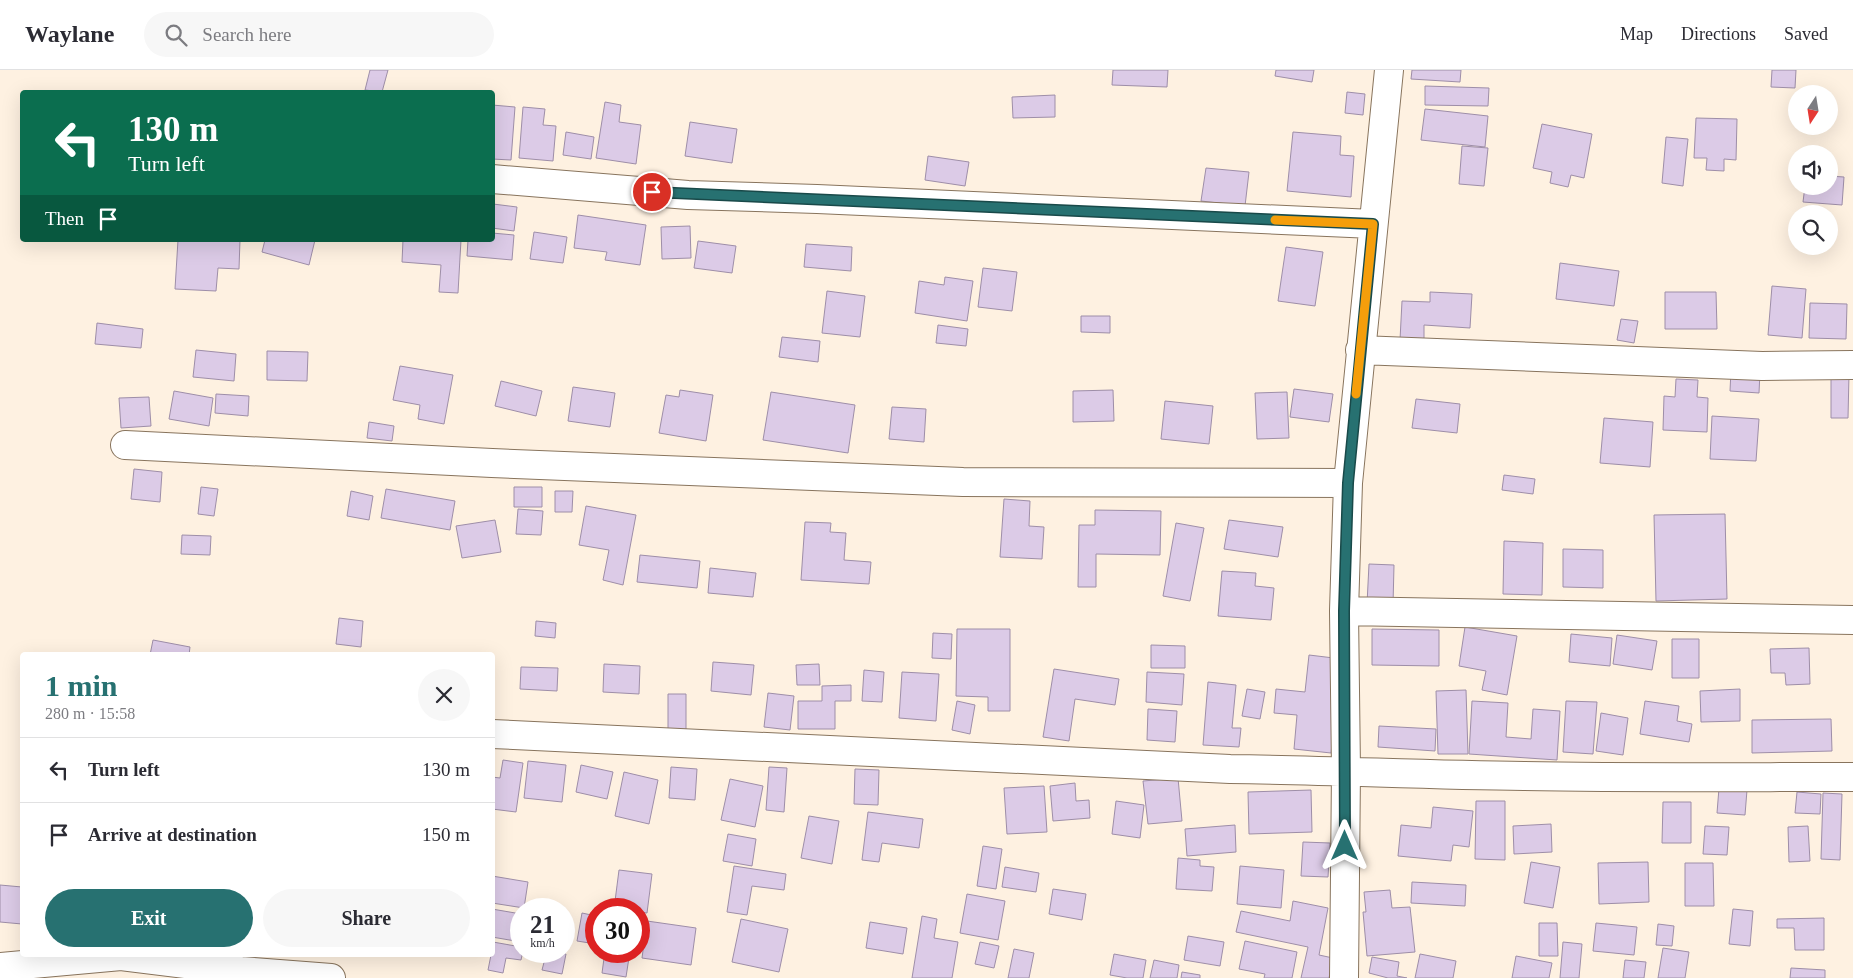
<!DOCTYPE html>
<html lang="en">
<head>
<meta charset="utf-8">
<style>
  :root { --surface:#fff; --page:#f7f7f7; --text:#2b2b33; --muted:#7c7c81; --line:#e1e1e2; --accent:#277171 }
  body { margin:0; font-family:"Times New Roman",serif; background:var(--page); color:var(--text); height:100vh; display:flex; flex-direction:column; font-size:19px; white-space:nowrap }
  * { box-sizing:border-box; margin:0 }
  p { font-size:16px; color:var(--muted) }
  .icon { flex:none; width:28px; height:28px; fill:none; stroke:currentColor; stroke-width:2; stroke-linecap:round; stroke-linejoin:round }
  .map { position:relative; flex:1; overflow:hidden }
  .drawer { position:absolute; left:20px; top:582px; width:475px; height:305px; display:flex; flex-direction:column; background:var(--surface); border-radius:5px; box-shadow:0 5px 20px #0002 }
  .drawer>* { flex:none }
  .top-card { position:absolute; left:20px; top:20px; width:475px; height:152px; border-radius:5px; box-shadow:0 5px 20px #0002; background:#0b6e4f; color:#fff; overflow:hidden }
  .needle { width:32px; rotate:192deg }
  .buttons { position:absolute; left:1788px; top:15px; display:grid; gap:10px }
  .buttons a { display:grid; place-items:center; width:50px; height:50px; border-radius:50%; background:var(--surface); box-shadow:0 5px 20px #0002; font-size:25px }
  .speed { position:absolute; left:510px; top:828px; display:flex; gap:10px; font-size:25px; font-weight:700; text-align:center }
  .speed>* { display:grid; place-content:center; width:65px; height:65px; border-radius:50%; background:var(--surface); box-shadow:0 5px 20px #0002; line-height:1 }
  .speed small { font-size:12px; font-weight:400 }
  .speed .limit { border:8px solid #d22; background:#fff; color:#111 }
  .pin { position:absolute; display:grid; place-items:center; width:42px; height:42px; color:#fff; margin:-21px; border:2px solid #fff; border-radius:50%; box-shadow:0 1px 5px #0007 }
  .me { position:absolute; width:55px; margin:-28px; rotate:0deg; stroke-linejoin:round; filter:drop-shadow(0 0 4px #0008) }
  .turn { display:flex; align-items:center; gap:18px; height:105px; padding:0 25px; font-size:22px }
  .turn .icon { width:65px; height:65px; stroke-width:2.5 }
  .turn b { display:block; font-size:35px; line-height:42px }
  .then { display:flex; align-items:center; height:48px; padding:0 25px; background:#0003; gap:10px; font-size:19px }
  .round { display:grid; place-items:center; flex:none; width:52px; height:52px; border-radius:26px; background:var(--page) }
  .head { display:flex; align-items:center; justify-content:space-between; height:85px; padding:0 25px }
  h1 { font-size:30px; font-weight:800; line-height:38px; color:var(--accent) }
  .button { display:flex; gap:10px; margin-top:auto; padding:10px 25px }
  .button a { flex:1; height:58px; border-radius:30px; background:var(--accent); color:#fff; font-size:20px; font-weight:800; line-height:58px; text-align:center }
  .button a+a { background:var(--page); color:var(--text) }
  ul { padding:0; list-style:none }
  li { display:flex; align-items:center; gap:15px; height:65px; padding:0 25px; border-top:1px solid var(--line) }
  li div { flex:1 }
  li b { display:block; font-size:19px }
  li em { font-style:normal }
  header { display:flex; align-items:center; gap:30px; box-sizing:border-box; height:70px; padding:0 25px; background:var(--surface); border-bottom:1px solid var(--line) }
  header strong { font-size:24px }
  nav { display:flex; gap:28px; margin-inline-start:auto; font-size:18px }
  .search { width:350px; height:45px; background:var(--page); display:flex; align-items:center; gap:12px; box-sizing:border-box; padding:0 18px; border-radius:28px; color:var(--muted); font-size:19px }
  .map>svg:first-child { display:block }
</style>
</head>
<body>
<header>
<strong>Waylane</strong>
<div class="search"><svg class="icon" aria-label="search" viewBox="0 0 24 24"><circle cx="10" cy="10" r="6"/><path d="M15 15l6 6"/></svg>Search here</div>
<nav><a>Map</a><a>Directions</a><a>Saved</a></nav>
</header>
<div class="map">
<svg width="1853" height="908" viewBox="0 0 1853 908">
  <rect width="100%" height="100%" fill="#fef1e1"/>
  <path fill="#dccbe7" stroke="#9e8ea8" d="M370,0H388L382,22L365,20Z
    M1113,0H1168L1167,17L1112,15Z
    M1276,0H1314L1312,12L1275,6Z
    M1412,0H1461L1460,12L1411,9Z
    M1772,0H1796L1795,18L1771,17Z
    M1425,16L1489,18L1488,36L1425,35Z
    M1347,22L1365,24L1363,45L1345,43Z
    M1055,25V47L1013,48L1012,27Z
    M605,32L621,35L619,52L641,55L636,94L596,88Z
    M492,35L515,37L511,90L492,89Z
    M523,37L545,39L543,55L556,56L553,91L519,88Z
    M1425,39L1488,46L1485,77L1421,70Z
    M1696,48L1737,49L1736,90L1724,89V101L1706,100L1707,88H1694Z
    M690,52L737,59L732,93L685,86Z
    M1542,54L1592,64L1584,108L1571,105L1568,117L1550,113L1552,102L1533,98Z
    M566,62L594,67L591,89L563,85Z
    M1293,62L1341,66L1340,85L1354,86L1351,127L1287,121Z
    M1666,67L1688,69L1683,116L1662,113Z
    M1462,76L1488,78L1484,116L1459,114Z
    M928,86L969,92L965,116L925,110Z
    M1206,98L1249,102L1245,136L1201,131Z
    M1829,106L1844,107L1842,135L1803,132L1805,116H1829Z
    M493,134L517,137L514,161L492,158Z
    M578,145L646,155L640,195L605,190L607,182L574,178Z
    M690,156L691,188L662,189L661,157Z
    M534,162L567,167L563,193L530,189Z
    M492,163L514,165L512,190L467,186L468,170H492Z
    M178,170H240L239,199L218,198L216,221L175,219Z
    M265,170H315L309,195L262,182Z
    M403,170H461L458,223L439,222L441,195L402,192Z
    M698,171L736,176L732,203L694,198Z
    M806,174L852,177L851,201L804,197Z
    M1286,177L1323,182L1315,236L1278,231Z
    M1560,193L1619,201L1614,236L1556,229Z
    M983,198L1017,202L1012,241L978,237Z
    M945,207L973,211L967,251L915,243L919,211L944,215Z
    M1772,216L1806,219L1802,268L1768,265Z
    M827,221L865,226L860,267L822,263Z
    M1430,222L1472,224L1470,258L1424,255V271L1400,270L1402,231L1430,232Z
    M1665,222H1716L1717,259H1665Z
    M1810,233L1847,234L1846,269L1809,268Z
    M1081,246H1110V263L1081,262Z
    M1621,249L1638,251L1634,273L1617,270Z
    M97,253L143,259L141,278L95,274Z
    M938,255L968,259L966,276L936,273Z
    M782,267L820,271L818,292L779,287Z
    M196,280L236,284L234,311L193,307Z
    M267,281L308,282L307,311L267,310Z
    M400,296L453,305L444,354L418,349L420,335L393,330Z
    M1731,300L1760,302L1759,323L1730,321Z
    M1831,303L1849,304L1848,348H1831Z
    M1676,309L1698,310L1697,327L1708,328L1707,362L1663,360L1664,326L1675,327Z
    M501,311L542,321L536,346L495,336Z
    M573,317L615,323L610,357L568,351Z
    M1294,319L1333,324L1329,352L1290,347Z
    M680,320L713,325L706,371L659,363L666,325L679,327Z
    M1113,320L1114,351L1073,352V321Z
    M174,321L213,328L209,356L169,349Z
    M771,322L855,335L848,383L763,370Z
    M1287,322L1289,368L1257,369L1255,323Z
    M216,324L249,326L248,346L215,343Z
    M149,327L151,356L121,358L119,328Z
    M1416,329L1460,334L1457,363L1412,358Z
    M1165,331L1213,336L1209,374L1161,369Z
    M892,337L926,339L924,372L889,369Z
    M1712,346L1759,349L1756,391L1710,389Z
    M1604,348L1653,352L1650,397L1600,393Z
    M369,352L394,356L392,371L367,368Z
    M134,399L162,402L160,432L131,429Z
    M1504,405L1535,409L1533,424L1502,420Z
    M201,417L218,419L214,446L198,444Z
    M514,417H542V437H514Z
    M386,419L455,431L450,460L381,448Z
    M351,421L373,426L369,450L347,446Z
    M555,421H573L572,442H555Z
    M1004,429L1030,431L1029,456L1044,457L1042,489L1000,487Z
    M586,436L636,445L623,515L603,510L609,480L579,475Z
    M518,439L543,441L541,465L516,464Z
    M1095,440L1161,441L1160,485L1096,484V517H1078L1079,455H1095Z
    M1725,444L1727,529L1656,531L1654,445Z
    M495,450L501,482L462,488L456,456Z
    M1229,450L1283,457L1278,487L1224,479Z
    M805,452L831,453L830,462L846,463L844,490L871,492L869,514L801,510Z
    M1176,453L1204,458L1190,531L1163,526Z
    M182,465L211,466L210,485L181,484Z
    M1504,471L1543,473L1542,525L1503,524Z
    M1563,479L1603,480V518L1563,517Z
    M640,485L700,491L697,518L637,512Z
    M1369,494L1394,495L1393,535L1367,534Z
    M710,498L756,503L753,527L708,523Z
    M1222,501L1256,503L1255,516L1274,518L1271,550L1218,546Z
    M339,548L363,551L361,577L336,574Z
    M536,551L556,553L555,568L535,566Z
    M1465,557L1517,566L1507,625L1482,620L1486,601L1459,596Z
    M957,559H1010V641H988V627L956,626Z
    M1372,559L1439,560V596L1372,595Z
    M933,563L952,564L951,589L932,588Z
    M1571,564L1612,568L1610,596L1569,592Z
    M1617,565L1657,571L1652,600L1613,594Z
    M1672,569H1699V608H1672Z
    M153,570L190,577L189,585H150Z
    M1151,575L1185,576V598H1151Z
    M1809,578L1810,614L1786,615L1785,603H1771L1770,579Z
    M1309,585L1342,589L1331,683L1294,679L1297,645L1274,643L1276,619L1305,622Z
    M713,592L754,595L751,625L711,621Z
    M604,594L640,596L639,624L603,622Z
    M819,594L820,615H797L796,595Z
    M521,597L558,598L557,621L520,619Z
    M1054,599L1119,609L1115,635L1075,629L1069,671L1043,667Z
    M864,600L884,602L882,632L862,631Z
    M902,602L939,604L936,651L899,648Z
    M1147,602L1184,604L1182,635L1146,632Z
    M1208,612L1236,615L1232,658H1241L1239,677L1203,675Z
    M851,615V631H835V659H798V631H822V616Z
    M1247,619L1265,622L1260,649L1242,646Z
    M1740,619V651L1701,652L1700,621Z
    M1466,620L1468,684H1438L1436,621Z
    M768,623L794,626L790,660L764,657Z
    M668,624H686V662H668Z
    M957,631L975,635L970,664L952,660Z
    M1472,631L1508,633L1506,667L1531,669L1533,639L1560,641L1557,690L1469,684Z
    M1566,631L1597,632L1593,684L1563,682Z
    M1645,631L1679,636L1677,651L1692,654L1689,672L1640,664Z
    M1148,639L1177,641L1175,672L1147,670Z
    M1601,643L1628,648L1623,685L1596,681Z
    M1831,649L1832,681L1752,683V650Z
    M1379,656L1436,659L1435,681L1378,677Z
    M503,690L523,693L516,742L492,739V707L500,708Z
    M528,691L566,695L562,732L524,728Z
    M581,695L613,702L607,729L576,722Z
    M671,697L697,699L695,730L669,728Z
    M769,697L787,698L784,742L766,740Z
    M855,699L879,700L878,735L854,734Z
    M624,702L658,710L649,754L615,746Z
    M1178,708L1182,751L1148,754L1143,711Z
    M730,709L763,716L755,757L721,750Z
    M1075,713L1076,731L1089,730L1090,748L1053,751L1050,716Z
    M1044,716L1047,762L1007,764L1004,718Z
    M1719,718L1747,720L1745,745L1717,743Z
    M1311,720L1312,762L1249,764L1248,722Z
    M1797,722L1821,724L1820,744L1795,743Z
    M1823,723L1842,724L1840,790L1821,789Z
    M1116,731L1144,735L1140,768L1112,764Z
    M1476,731H1505V790L1475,789Z
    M1663,732H1691V773H1662Z
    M1433,737L1473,741L1469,777L1453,775L1451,791L1398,786L1401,755L1431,758Z
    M868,742L923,749L919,778L882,773L879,792L862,790Z
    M809,746L839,751L832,794L801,788Z
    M1551,754L1552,782L1514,784L1513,756Z
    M1235,755L1236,782L1187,786L1185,759Z
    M1705,756L1729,757L1727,785L1703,784Z
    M1808,756L1810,791L1789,792L1788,757Z
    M728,764L756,769L752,796L723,791Z
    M1303,772L1330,773L1328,807L1301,806Z
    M983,776L1002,779L996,819L977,816Z
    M1178,788L1200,790V796L1214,797L1212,821L1176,819Z
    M1531,792L1560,797L1553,838L1524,833Z
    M1648,792L1649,832L1599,834L1598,793Z
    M1685,793H1713L1714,836H1685Z
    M734,796L786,804L784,820L752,816L747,845L727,842Z
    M1240,796L1284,800L1281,838L1237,834Z
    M1005,797L1039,803L1036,822L1002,817Z
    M619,800L652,804L647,843L639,842V839H614Z
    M492,806L528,812L524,838L492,833Z
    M1412,812L1466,815L1465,836L1411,833Z
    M0,815L22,817V854L0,852Z
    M1053,819L1086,824L1082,850L1049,844Z
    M1390,820L1392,838L1410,837L1415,882L1367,886L1363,842H1366L1364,822Z
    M967,824L1005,831L998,870L960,863Z
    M1293,831L1328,838L1319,885L1333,888L1329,908H1301L1308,877L1236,862L1241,841L1290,851Z
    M492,839L521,844V872L492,867Z
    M1733,839L1753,841L1750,876L1729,874Z
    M582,843L596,846V874L577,871Z
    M922,846L937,849L934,868L958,872L952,908H912Z
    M1824,848V880H1795L1794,858H1777V849Z
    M741,849L788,859L779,902L732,892Z
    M647,851L696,858L691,895L642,888Z
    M870,852L907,858L903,884L866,878Z
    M1539,853H1557L1558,886H1539Z
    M1596,853L1637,857L1634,885L1593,881Z
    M1658,854L1674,856L1672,876L1656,875Z
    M1188,866L1224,872L1220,896L1184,890Z
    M1245,871L1297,882L1292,908H1264L1265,904L1239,899Z
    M493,872L521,877V881H523L521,890L506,888L503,903L488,900L491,885H492Z
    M980,872L999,876L994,898L975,894Z
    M1563,872L1582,874L1579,908H1560Z
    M1663,878L1689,882L1685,908H1658Z
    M1014,879L1034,883L1029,908H1008Z
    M547,881L566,884L562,904L542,900Z
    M605,881H630L626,907L602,903Z
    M1114,884L1146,890L1143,908H1127L1110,905Z
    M1420,884L1456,891L1453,908H1415Z
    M1516,886L1552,893L1549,908H1512Z
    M1372,887L1399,892L1397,906L1407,908H1388L1369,903Z
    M1154,890L1179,895L1177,908H1150Z
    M1625,890L1646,892L1644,908H1623Z
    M1791,898L1825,900V908H1790Z
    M1182,902L1200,905V908H1181Z"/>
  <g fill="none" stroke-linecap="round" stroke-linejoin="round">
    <g stroke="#88745d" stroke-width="30">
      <path id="minor" d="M492,109L688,125L817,129L1373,154
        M1360,280L1762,296L1853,295
        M125,375L492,393L963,412L1348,413
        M1344,541L1853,550
        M492,664L1230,699C1328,700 1426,705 1524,706C1634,708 1743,707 1853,707
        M0,897L121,886L241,901L331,908
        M1344,908L1346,700L1344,541L1348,413L1389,0"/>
    </g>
    <use href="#minor" stroke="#fff" stroke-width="28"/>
  </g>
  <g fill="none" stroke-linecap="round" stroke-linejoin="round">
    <g stroke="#194949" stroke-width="12">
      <path id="route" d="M652,122L1373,154L1348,413L1344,541L1345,776"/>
    </g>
    <use href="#route" stroke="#277171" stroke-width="9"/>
    <path stroke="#f59e0b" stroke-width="9" d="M1275,150L1373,154L1356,324"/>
  </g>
</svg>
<div class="buttons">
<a><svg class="needle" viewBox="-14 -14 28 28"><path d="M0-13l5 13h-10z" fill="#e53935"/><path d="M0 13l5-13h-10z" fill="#7c7c81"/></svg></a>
<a><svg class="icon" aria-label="sound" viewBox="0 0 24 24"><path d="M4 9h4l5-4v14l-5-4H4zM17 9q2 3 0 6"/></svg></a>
<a><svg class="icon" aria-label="search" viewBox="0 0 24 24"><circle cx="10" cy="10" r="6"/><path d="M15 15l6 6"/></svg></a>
</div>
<div class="speed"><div>21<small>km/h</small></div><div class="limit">30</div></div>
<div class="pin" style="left:652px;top:122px;background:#d93025"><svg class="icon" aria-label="arrive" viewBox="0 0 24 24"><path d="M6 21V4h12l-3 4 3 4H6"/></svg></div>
<svg class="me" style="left:1345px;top:776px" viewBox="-20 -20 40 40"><path d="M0-17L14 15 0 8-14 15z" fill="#277171" stroke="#fff" stroke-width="4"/></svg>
<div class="top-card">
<div class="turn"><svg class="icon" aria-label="left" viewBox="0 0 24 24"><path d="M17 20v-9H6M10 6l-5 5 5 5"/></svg><div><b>130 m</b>Turn left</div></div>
<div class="then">Then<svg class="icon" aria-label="arrive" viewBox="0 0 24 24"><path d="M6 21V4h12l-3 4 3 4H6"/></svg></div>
</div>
<section class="drawer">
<div class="head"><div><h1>1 min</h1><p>280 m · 15:58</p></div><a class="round"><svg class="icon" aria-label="close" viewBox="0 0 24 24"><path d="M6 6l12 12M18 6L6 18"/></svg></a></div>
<ul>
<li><svg class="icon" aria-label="left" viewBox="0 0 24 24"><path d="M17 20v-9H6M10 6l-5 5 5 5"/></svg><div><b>Turn left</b></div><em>130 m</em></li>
<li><svg class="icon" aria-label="arrive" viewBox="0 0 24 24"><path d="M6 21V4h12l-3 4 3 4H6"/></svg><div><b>Arrive at destination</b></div><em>150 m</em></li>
</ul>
<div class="button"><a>Exit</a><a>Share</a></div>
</section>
</div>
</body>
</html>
